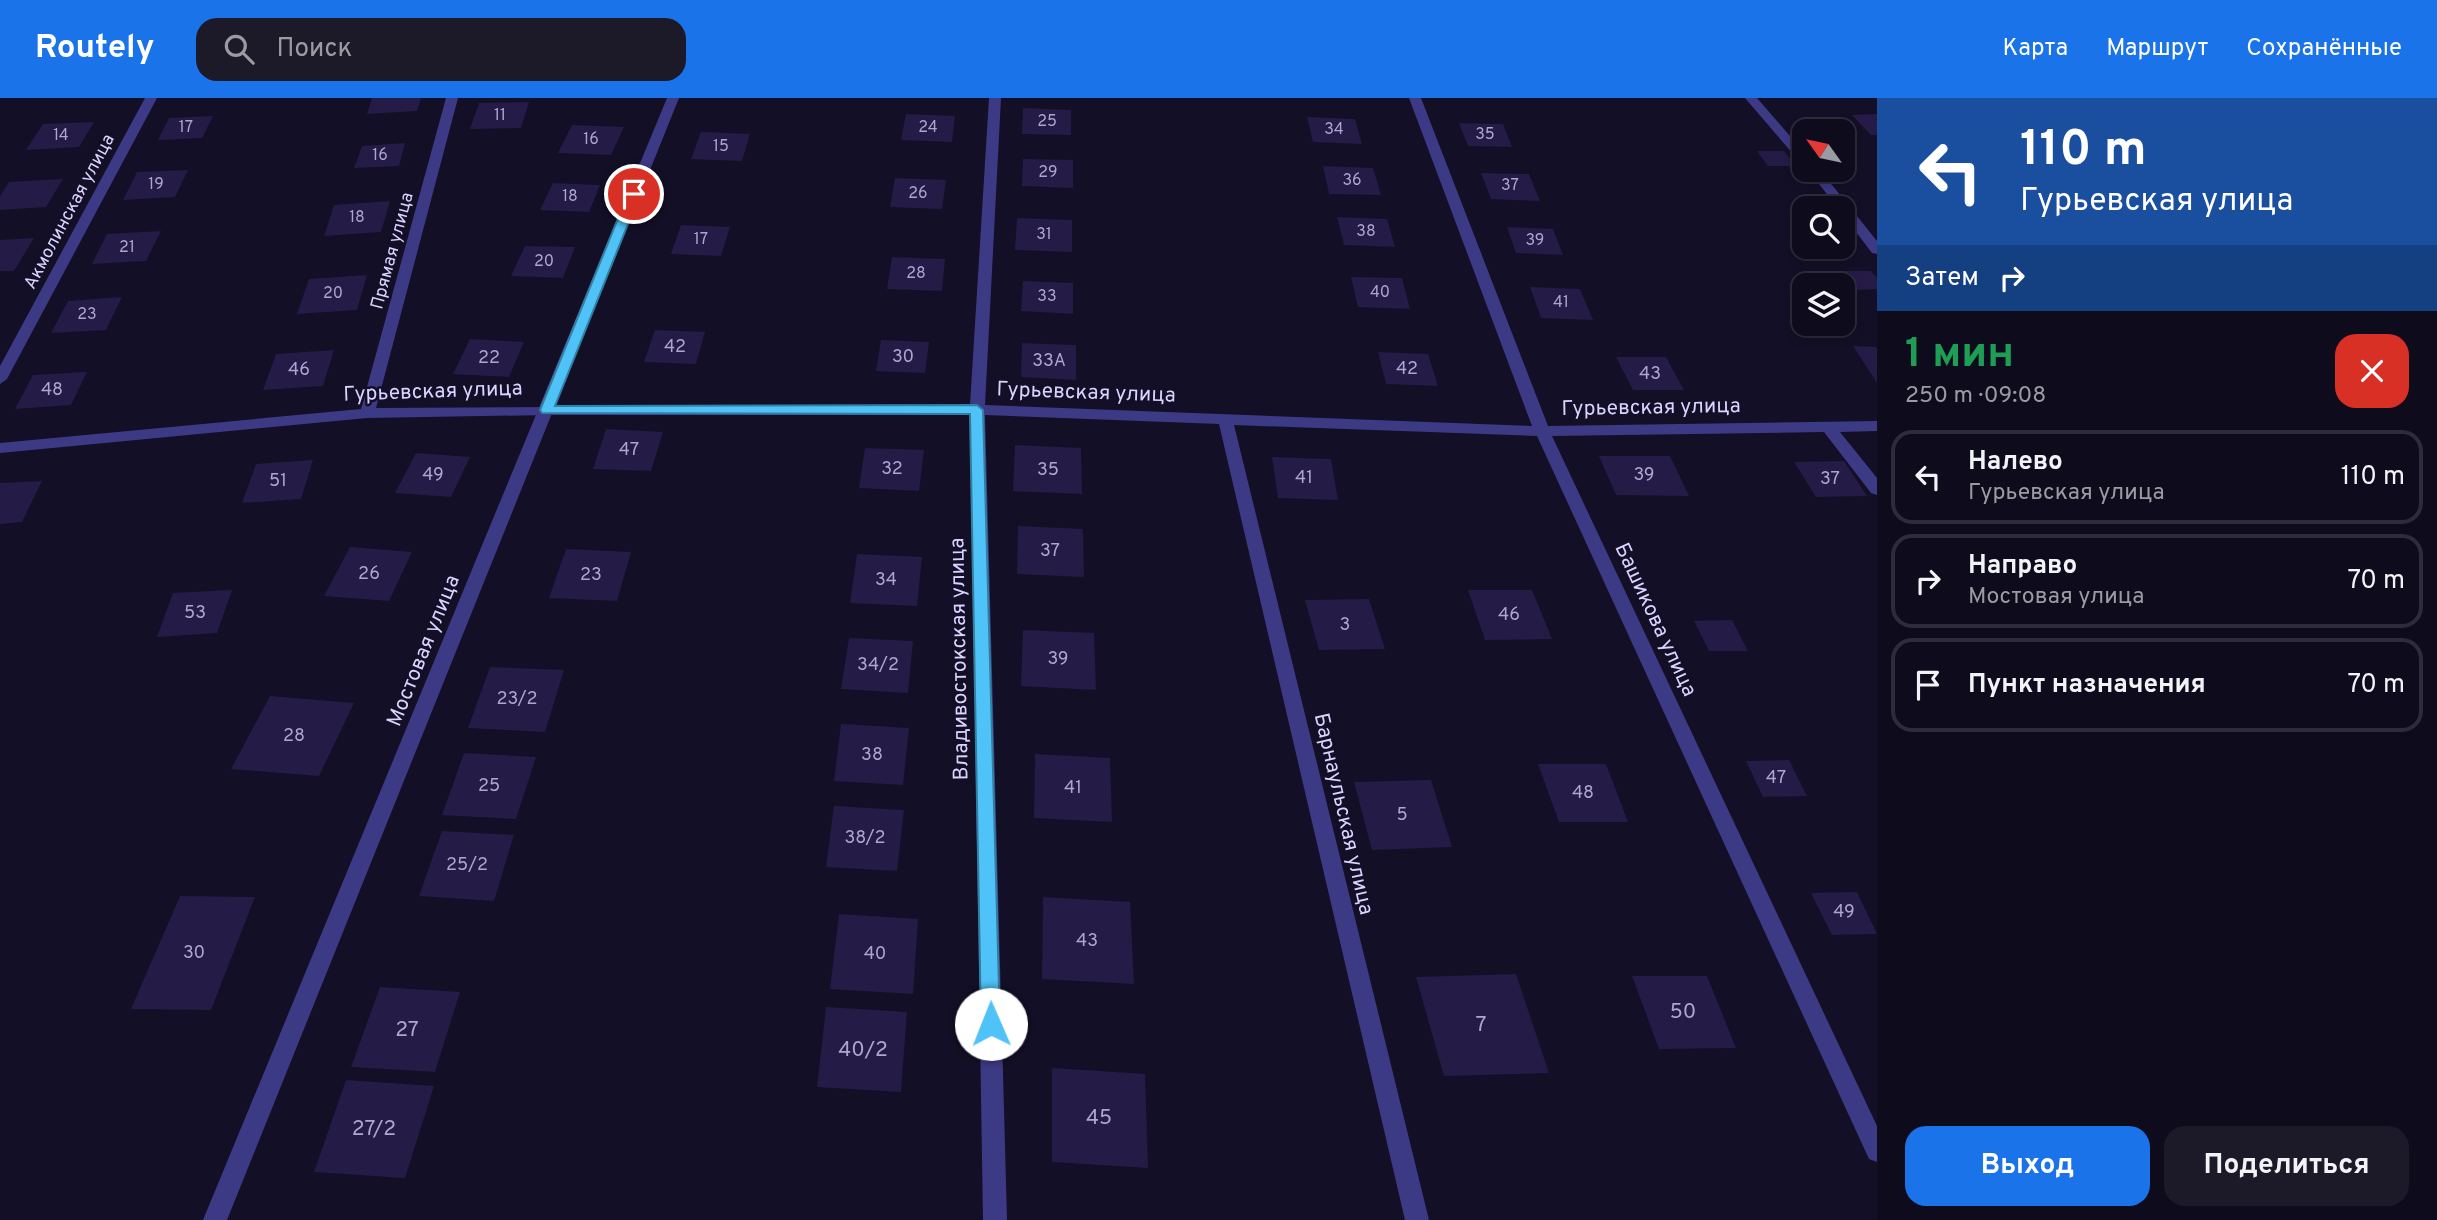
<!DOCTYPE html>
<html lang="ru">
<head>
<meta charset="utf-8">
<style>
  :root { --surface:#0e0b1c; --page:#1c1929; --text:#f1f3f6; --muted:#9b9ba3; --line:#2e2b3b; --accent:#1a73e8 }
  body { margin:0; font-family:Overpass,sans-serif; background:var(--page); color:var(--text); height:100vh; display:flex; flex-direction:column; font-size:26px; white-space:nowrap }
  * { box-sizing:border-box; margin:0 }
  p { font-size:23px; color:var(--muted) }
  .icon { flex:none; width:38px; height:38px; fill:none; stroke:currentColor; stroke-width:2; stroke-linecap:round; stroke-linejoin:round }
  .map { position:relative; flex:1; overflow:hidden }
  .side { display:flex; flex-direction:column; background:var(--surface); width:560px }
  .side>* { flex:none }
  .banner { background:#1a4fa0; color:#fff; overflow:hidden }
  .needle { width:46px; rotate:303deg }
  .fabs { position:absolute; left:1792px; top:21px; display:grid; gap:14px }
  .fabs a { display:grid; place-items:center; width:63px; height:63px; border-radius:14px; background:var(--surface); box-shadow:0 4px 10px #0003,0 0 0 2px var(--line); font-size:35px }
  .pin { position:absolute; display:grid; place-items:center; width:60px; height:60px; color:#fff; margin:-30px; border:4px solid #fff; border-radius:50%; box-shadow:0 2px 7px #0007 }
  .me { position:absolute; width:77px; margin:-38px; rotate:359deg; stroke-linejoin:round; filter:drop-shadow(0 0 5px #0008) }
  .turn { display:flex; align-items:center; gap:24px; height:147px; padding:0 28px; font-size:32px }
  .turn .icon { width:91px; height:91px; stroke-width:2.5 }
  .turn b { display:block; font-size:49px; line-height:60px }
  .then { display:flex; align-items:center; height:66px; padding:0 28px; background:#0003; gap:14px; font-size:26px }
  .round { display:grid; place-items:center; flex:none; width:74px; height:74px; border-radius:21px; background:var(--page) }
  .head { display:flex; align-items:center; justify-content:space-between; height:119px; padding:0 28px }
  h1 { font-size:42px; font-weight:700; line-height:52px; color:#1e9e55 }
  .primary-button { display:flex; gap:14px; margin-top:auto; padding:14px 28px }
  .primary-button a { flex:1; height:80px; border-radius:21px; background:var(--accent); color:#fff; font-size:28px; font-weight:700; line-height:80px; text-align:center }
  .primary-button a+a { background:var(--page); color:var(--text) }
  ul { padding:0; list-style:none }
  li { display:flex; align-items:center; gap:21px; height:94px; margin:0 14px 10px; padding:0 14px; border:4px solid var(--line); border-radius:21px }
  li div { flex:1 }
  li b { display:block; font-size:26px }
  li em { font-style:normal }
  header { display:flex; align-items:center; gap:42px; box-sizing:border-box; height:98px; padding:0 35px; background:var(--accent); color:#fff }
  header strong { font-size:33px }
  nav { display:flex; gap:38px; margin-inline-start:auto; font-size:24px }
  .search { width:490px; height:63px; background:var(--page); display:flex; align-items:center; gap:18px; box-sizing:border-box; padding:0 24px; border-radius:21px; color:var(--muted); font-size:26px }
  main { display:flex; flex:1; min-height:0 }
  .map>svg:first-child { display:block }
</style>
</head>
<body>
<header>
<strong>Routely</strong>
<div class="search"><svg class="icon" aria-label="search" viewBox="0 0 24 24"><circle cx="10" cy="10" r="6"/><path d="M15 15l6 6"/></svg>Поиск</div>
<nav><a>Карта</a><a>Маршрут</a><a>Сохранённые</a></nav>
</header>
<main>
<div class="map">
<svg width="1877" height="1122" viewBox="0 0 1877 1122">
  <rect width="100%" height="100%" fill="#130f26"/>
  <path fill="#241b47" d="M372,0H421L417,13L367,16Z
    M529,4L521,30L470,31L479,5Z
    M1023,10L1071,12V37L1022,36Z
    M906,16L955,18L952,44L901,42Z
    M1877,16V37H1871L1852,17Z
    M213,18L202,40L158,42L169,20Z
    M1307,19L1355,21L1362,46L1313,44Z
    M94,24L79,49L26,52L43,26Z
    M1459,25L1503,26L1512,49L1468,48Z
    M572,27L624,29L611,57L558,55Z
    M701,34L750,36L742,63L691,61Z
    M405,45L399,68L354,70L362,48Z
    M1757,53H1784L1796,68H1768Z
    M1023,61L1073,62V90L1022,88Z
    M1323,68L1373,70L1381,97L1329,96Z
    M188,72L175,99L123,102L137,74Z
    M1481,75L1529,76L1540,103L1491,101Z
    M895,80L946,82L942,111L890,109Z
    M63,81L46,109L0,112V98L9,84Z
    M553,85L600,87L589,114L540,112Z
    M390,103L381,134L324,138L334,107Z
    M1337,119L1387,121L1395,149L1344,147Z
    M1017,120L1072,122V154L1015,152Z
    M681,127L730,129L721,158L671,156Z
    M1507,129L1553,131L1563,157L1516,155Z
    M161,133L146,163L92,166L107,136Z
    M34,140L14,173H0V142Z
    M525,148L575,149L563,180L511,178Z
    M892,159L945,161L942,193L887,191Z
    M1841,173H1871L1877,180V191L1855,192Z
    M367,177L357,212L297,216L309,181Z
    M1351,179L1402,180L1410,211L1358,209Z
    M1023,183L1073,185V216L1021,213Z
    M1530,189L1580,191L1593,222L1541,220Z
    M122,199L106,232L51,235L68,203Z
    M655,232L705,234L696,266L644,264Z
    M470,241L524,244L509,279L453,276Z
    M881,242L929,244L925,275L876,273Z
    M1022,245L1076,247V282L1021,279Z
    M1853,248L1877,249V285Z
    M334,252L323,288L263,292L276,256Z
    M1378,254L1428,256L1438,288L1386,286Z
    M1616,259H1666L1684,292H1633Z
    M87,274L71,307L15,311L33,277Z
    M606,331L663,334L651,373L593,371Z
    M1015,347L1081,350L1082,396L1013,393Z
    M865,350L924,352L919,393L859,390Z
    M416,355L470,359L451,399L395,395Z
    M1599,358H1670L1689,398L1616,397Z
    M1272,359L1331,361L1338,402L1278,400Z
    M313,362L301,401L242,405L256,366Z
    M1844,363L1867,398L1816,399L1794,364Z
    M42,383L22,424L0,426V385Z
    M1018,428L1083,431L1084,479L1017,476Z
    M350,449L412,454L389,503L324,498Z
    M566,451L631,454L617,503L549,500Z
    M857,456L922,459L917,508L850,505Z
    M232,492L217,535L157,539L173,495Z
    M1468,492H1532L1552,541L1485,542Z
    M1369,501L1385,551L1319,552L1305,502Z
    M1732,522L1748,553H1709L1694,523Z
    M1023,532L1094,535L1096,592L1021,588Z
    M849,540L913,543L908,595L841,591Z
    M490,569L564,572L545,634L468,630Z
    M270,598L354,605L319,678L231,671Z
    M841,626L909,630L903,687L834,683Z
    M464,655L536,659L516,721L442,717Z
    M1035,656L1110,660L1112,724L1034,720Z
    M1789,662L1807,698L1763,699L1746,663Z
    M1538,666H1606L1628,724H1559Z
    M1431,682L1452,749L1372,752L1354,684Z
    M834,708L904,712L897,773L826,769Z
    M442,733L514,737L494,803L419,798Z
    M1857,794L1877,836L1832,837L1811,795Z
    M180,798L255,799L211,912L131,911Z
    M1043,799L1130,804L1134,886L1042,881Z
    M839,816L918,821L913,896L830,891Z
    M1516,876L1549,975L1444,978L1416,879Z
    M1632,878H1707L1736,950L1659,951Z
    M380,889L460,894L435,974L351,969Z
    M826,909L907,914L901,994L817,989Z
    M1052,970L1145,976L1148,1070L1052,1064Z
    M346,982L434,988L405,1080L314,1074Z"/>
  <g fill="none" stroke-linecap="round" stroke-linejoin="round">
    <path fill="#3d3a85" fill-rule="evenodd" d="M145,0H157L7,281L0,286V268Z
      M446,0H458L376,310L970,307L989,0H1001L985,307L1532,328L1409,0H1421L1548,328L1877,323V333L1840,334L1877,380V397L1871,395L1824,334L1552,338L1877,1028V1064L1869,1061L1537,338L1234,327L1429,1122H1405L1219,326L985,317L1007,1122H983L970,317H547L367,320L0,355V345L361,311Z
      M1745,0H1757L1804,54V65L1800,64Z
      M1808,72H1820L1877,143V156L1872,155L1843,117V110H1838Z"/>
    <path fill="#3d3a85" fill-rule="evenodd" d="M667,0H679L227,1122H203Z"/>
  </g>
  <path fill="#4fc3f7" stroke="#337fa1" stroke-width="2" d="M634,93L640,96L555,308L977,307L983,312L1000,926L998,933L991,936L984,933L981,926L970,316L542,315L540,312L628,96Z"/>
  <g text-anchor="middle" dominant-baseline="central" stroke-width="5" stroke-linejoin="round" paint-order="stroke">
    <g font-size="16" fill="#aca6d1">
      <text x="500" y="18">11</text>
      <text x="1047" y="24">25</text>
      <text x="186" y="30">17</text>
      <text x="928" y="30">24</text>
      <text x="1334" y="32">34</text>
      <text x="1485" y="37">35</text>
      <text x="61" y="38">14</text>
      <text x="591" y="42">16</text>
      <text x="721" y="49">15</text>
      <text x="380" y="58">16</text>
      <text x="1048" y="75">29</text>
      <text x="1352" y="83">36</text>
      <text x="156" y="87">19</text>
      <text x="1510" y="88">37</text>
      <text x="918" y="96">26</text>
      <text x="570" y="99">18</text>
      <text x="357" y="120">18</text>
      <text x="1366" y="134">38</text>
      <text x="1044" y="137">31</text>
      <text x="701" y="142">17</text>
      <text x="1535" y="143">39</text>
      <text x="127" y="150">21</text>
      <text x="544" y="164">20</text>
      <text x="916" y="176">28</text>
      <text x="1380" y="195">40</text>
      <text x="333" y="196">20</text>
      <text x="1047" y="199">33</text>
      <text x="1561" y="205">41</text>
      <text x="87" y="217">23</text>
    </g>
    <g font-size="18" fill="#d9d4ff" stroke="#130f26">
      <text transform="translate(70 114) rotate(-62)">Акмолинская улица</text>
      <text transform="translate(393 153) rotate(-75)">Прямая улица</text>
    </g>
    <g font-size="18" fill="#aca6d1">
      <text x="675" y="249">42</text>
      <text x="903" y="259">30</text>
      <text x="489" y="260">22</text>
      <text x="1049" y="263">33А</text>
      <text x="1407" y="271">42</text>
      <text x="299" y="272">46</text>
      <text x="1650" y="276">43</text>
      <text x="52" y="292">48</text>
      <text x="629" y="352">47</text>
      <text x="892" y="371">32</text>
      <text x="1048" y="372">35</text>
      <text x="433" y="377">49</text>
      <text x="1644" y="377">39</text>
      <text x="1304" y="380">41</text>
      <text x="1830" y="381">37</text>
      <text x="278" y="383">51</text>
      <text x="1050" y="453">37</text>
      <text x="369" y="476">26</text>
      <text x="591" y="477">23</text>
      <text x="886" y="482">34</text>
      <text x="195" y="515">53</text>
      <text x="1509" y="517">46</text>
      <text x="1345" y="527">3</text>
      <text x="1058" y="561">39</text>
      <text x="878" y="567">34/2</text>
      <text x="517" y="601">23/2</text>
      <text x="294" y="638">28</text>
      <text x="872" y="657">38</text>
      <text x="1776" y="680">47</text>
      <text x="489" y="688">25</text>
      <text x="1073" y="690">41</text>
      <text x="1583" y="695">48</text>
      <text x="1402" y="717">5</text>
      <text x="865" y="740">38/2</text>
      <text x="467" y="767">25/2</text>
      <text x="1844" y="814">49</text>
      <text x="1087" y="843">43</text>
      <text x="194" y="855">30</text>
      <text x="875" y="856">40</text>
    </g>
    <g font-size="21" fill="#d9d4ff" stroke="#130f26">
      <text transform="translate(433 294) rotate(-2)">Гурьевская улица</text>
      <text transform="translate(1086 295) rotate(2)">Гурьевская улица</text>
      <text transform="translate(1651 310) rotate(-1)">Гурьевская улица</text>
      <text transform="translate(1655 522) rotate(65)">Башикова улица</text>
      <text transform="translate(424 553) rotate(-68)">Мостовая улица</text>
      <text transform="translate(960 561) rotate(-91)">Владивостокская улица</text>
      <text transform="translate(1343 716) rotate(77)">Барнаульская улица</text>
    </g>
    <g font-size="21" fill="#aca6d1">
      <text x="1683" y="914">50</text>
      <text x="1481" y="927">7</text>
      <text x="407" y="932">27</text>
      <text x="863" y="952">40/2</text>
      <text x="1099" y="1020">45</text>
      <text x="374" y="1031">27/2</text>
    </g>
  </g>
</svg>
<div class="fabs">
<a><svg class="needle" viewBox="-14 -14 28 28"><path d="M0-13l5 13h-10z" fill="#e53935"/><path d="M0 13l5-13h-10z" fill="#9b9ba3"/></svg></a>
<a><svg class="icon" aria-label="search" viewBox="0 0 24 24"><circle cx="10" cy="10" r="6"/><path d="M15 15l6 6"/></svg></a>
<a><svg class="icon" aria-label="layers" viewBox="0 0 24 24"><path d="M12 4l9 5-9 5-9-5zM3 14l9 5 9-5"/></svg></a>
</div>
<div class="pin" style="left:634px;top:96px;background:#d93025"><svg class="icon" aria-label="arrive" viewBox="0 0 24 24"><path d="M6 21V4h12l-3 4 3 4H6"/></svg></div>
<svg class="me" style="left:991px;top:926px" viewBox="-20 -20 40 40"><circle r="19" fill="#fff"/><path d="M0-13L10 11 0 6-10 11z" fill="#4fc3f7"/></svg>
</div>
<section class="side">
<div class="banner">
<div class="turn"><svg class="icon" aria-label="left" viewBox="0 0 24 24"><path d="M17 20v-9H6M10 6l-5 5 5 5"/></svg><div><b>110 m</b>Гурьевская улица</div></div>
<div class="then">Затем<svg class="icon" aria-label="right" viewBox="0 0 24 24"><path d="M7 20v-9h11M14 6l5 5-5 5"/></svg></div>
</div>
<div class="head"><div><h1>1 мин</h1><p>250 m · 09:08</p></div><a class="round" style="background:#d93025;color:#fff"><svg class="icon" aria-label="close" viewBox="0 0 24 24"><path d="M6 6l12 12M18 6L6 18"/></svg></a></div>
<ul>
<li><svg class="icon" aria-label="left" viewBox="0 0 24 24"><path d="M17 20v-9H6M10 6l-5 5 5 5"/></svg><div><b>Налево</b><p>Гурьевская улица</p></div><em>110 m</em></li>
<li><svg class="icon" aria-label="right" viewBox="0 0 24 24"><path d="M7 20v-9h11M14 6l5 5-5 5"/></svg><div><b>Направо</b><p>Мостовая улица</p></div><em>70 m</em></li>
<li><svg class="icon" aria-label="arrive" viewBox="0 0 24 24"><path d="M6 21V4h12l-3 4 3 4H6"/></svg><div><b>Пункт назначения</b></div><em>70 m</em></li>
</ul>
<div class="primary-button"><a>Выход</a><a>Поделиться</a></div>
</section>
</main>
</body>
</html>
